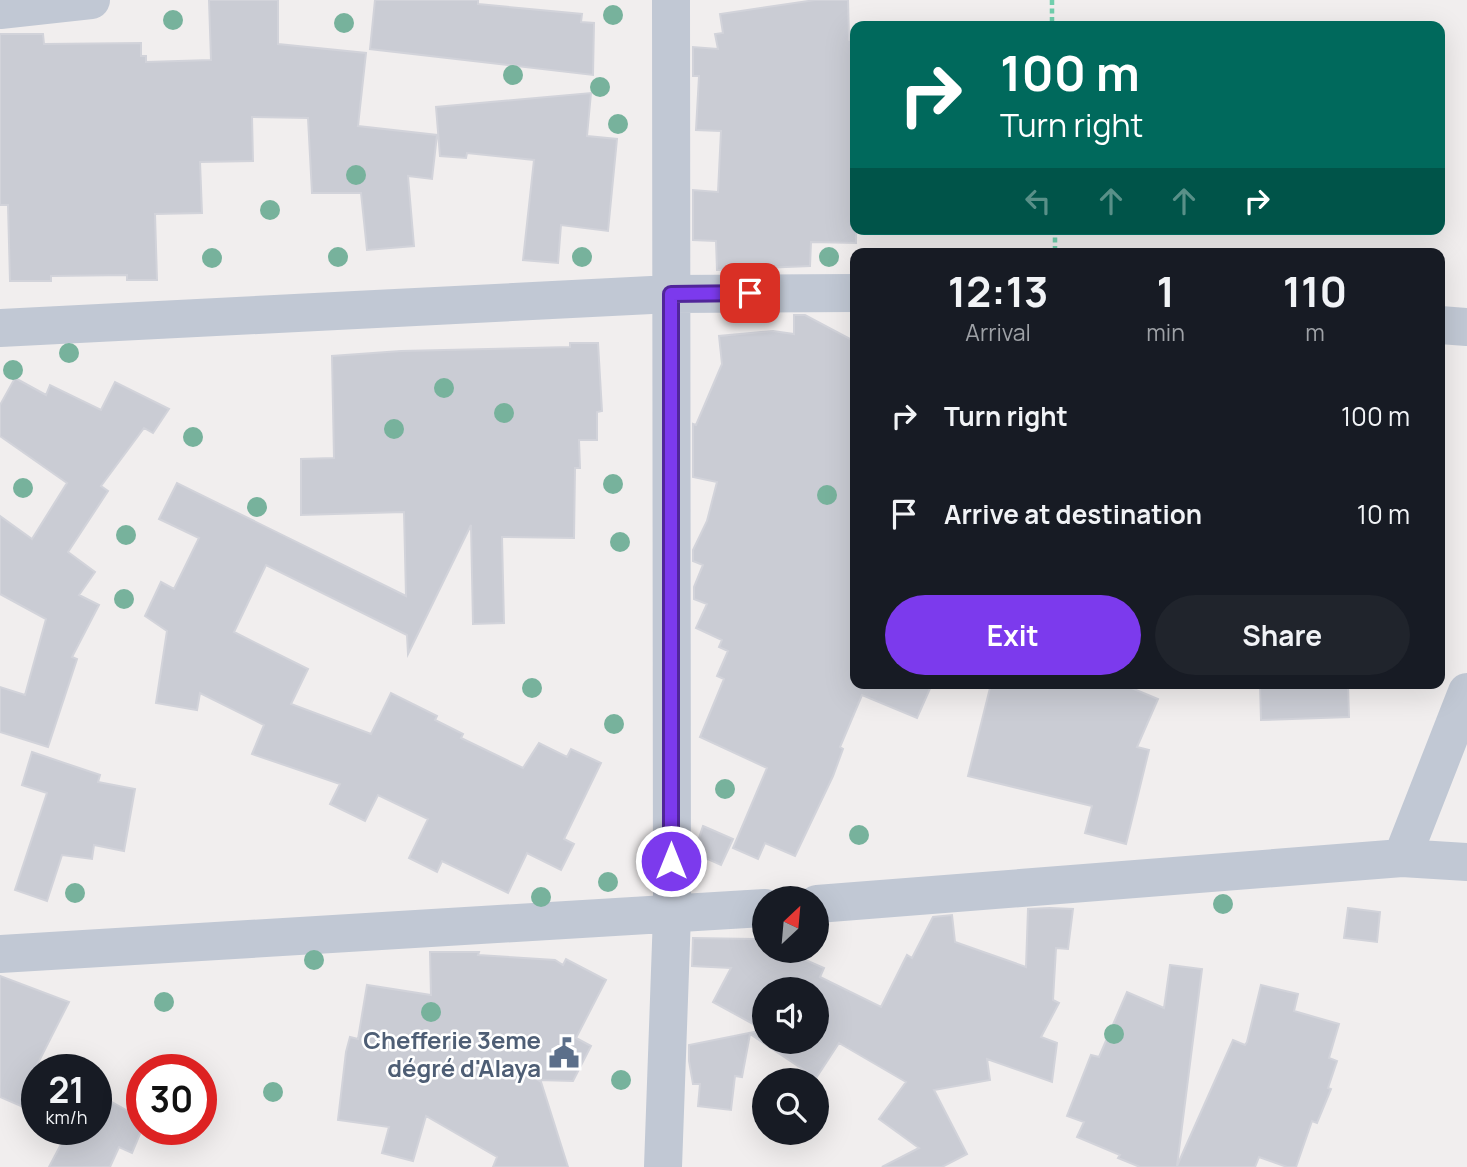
<!DOCTYPE html>
<html lang="en">
<head>
<meta charset="utf-8">
<style>
  :root { --surface:#171b24; --page:#20242c; --text:#f1f3f6; --muted:#9ea1a6; --accent:#7c3aed }
  body { margin:0; font-family:Manrope,sans-serif; background:var(--page); color:var(--text); height:100vh; display:flex; flex-direction:column; font-size:26px; white-space:nowrap }
  * { box-sizing:border-box; margin:0 }
  p { font-size:23px; color:var(--muted) }
  .icon { flex:none; width:38px; height:38px; fill:none; stroke:currentColor; stroke-width:2; stroke-linecap:round; stroke-linejoin:round }
  .map { position:relative; flex:1; overflow:hidden }
  .panel { position:absolute; left:850px; top:248px; width:595px; height:441px; display:flex; flex-direction:column; background:var(--surface); border-radius:14px; box-shadow:0 7px 28px #0002 }
  .panel>* { flex:none }
  .banner { position:absolute; left:850px; top:21px; width:595px; height:214px; border-radius:14px; box-shadow:0 7px 28px #0002; background:#00695c; color:#fff; overflow:hidden }
  .needle { width:46px; rotate:26deg }
  .tools { position:absolute; left:752px; top:886px; display:grid; gap:14px }
  .tools a { display:grid; place-items:center; width:77px; height:77px; border-radius:50%; background:var(--surface); box-shadow:0 7px 28px #0002; font-size:35px }
  .speed { position:absolute; left:21px; top:1054px; display:flex; gap:14px; font-size:35px; font-weight:700; text-align:center }
  .speed>* { display:grid; place-content:center; width:91px; height:91px; border-radius:50%; background:var(--surface); box-shadow:0 7px 28px #0002; line-height:1 }
  .speed small { font-size:18px; font-weight:400 }
  .speed .limit { border:10px solid #d22; background:#fff; color:#111 }
  .pin { position:absolute; display:grid; place-items:center; width:60px; height:60px; color:#fff; margin:-30px; border-radius:14px; box-shadow:0 4px 10px #0006 }
  .me { position:absolute; width:77px; margin:-38px; rotate:0deg; stroke-linejoin:round; filter:drop-shadow(0 0 5px #0008) }
  .turn { display:flex; align-items:center; gap:24px; height:147px; padding:0 35px; font-size:32px }
  .turn .icon { width:91px; height:91px; stroke-width:2.5 }
  .turn b { display:block; font-size:49px; line-height:60px }
  .lanes { display:flex; align-items:center; height:66px; padding:0 35px; background:#0003; justify-content:center; gap:35px; direction:ltr }
  .lanes .off { opacity:.35 }
  .eta { display:flex; justify-content:space-evenly; align-items:center; height:119px; text-align:center }
  .eta b { font-size:42px; font-weight:700; line-height:49px }
  .action { display:flex; gap:14px; margin-top:auto; padding:14px 35px }
  .action a { flex:1; height:80px; border-radius:42px; background:var(--accent); color:#fff; font-size:28px; font-weight:700; line-height:80px; text-align:center }
  .action a+a { background:var(--page); color:var(--text) }
  ul { padding:0; list-style:none }
  li { display:flex; align-items:center; gap:21px; height:98px; padding:0 35px }
  li div { flex:1 }
  li b { display:block; font-size:26px }
  li em { font-style:normal }
  .map>svg:first-child { display:block }
</style>
</head>
<body>
<div class="map">
<svg width="1467" height="1167" viewBox="0 0 1467 1167">
  <rect width="100%" height="100%" fill="#f1eeee"/>
  <path fill="#caccd4" stroke="#d2d3da" stroke-width="2" fill-rule="evenodd" d="M209,0H278V44L366,53L358,126L437,135L432,179L408,176L414,246L367,250L361,193H312L308,118L252,117L253,161L200,162L202,213L155,214L157,280H127V275L51,276V281H10L8,205H0V34H43L44,44L141,43V56H146V62L211,60Z
    M375,0H478V4L582,14L581,22L594,23L593,75L370,49Z
    M815,0H848L849,40L856,41V243L811,242L810,266L717,270L716,241L693,240V190L718,192L721,131L696,130L699,76H693V47L718,49L715,34L723,33L720,14Z
    M591,93L587,136L617,139L608,231L561,225L558,263L523,260L534,160L467,153L466,158L440,156L436,107Z
    M794,315H805L856,342V684H932L917,718L862,695L840,747L843,749L833,776L795,856L765,843L758,859L733,848L767,768L700,737L724,679L717,676L728,651L719,647L722,640L696,628L707,604L694,599V587L703,565L693,561V550L707,521L717,482L693,477V424L696,425L722,364L719,336L773,331L794,334Z
    M570,343H598L602,411L597,412V440H579L580,468H575L574,538L502,537L504,623L473,624L471,525L408,654L407,635L266,565L234,632L308,669L291,704L371,734L391,693L437,716L435,720L463,734L461,738L523,768L539,743L567,757L571,749L601,763L564,839L574,844L561,870L527,853L508,893L442,861L437,872L409,858L428,819L378,795L365,821L330,804L340,784L252,754L264,725L200,693L197,710L156,703L167,631L145,616L161,582L174,589L199,538L159,519L177,483L406,596L404,512L301,515V459L334,458L332,356L401,351L570,347Z
    M15,378L46,395L50,385L101,410L115,382L169,409L153,433L144,428L101,486L108,491L68,552L95,572L79,595L99,605L72,657L77,659L48,747L0,732V687L25,695L46,619L0,594V516L32,539L67,483L0,436V405Z
    M991,684H1122L1158,699L1137,747L1149,750L1126,844L1085,833L1092,806L968,776Z
    M1260,684H1348L1349,717L1261,720Z
    M32,752L100,775L98,782L135,789L124,851L94,845L92,859L62,855L47,901L15,890L47,793L22,785Z
    M703,826L733,839L721,865L694,853Z
    M1050,908L1073,909L1068,949L1056,948L1053,1000L1059,1003L1041,1037L1057,1043L1052,1082L987,1059L990,1080L934,1090L967,1154L942,1167H882L919,1148L879,1119L906,1082L839,1043L816,1078L750,1034L742,1077L735,1076L731,1110L698,1106L700,1084H693L689,1061V1045L764,1030L713,1002L731,968L692,966L693,938L755,939L765,943V950H783L824,968L820,977L881,1007L907,955L912,958L933,917L952,915L955,942L1026,967L1028,909ZM765,989H817V1041H765Z
    M1348,908L1380,912L1377,942L1344,938Z
    M430,952H479L478,955L555,960L563,965L566,959L606,980L576,1038L591,1046L573,1081L538,1080L541,1082L568,1167H493L497,1157L426,1116L413,1161L382,1153L389,1127L338,1120L346,1052L350,1037L358,1039L367,985L431,995Z
    M1170,965L1202,969L1177,1166L1233,1040L1245,1045L1247,1042L1261,985L1298,994L1294,1011L1339,1024L1329,1058L1337,1061L1328,1088L1331,1089L1317,1123L1312,1121L1296,1167H1287L1259,1157L1255,1167H1140L1118,1158L1120,1155L1077,1137L1084,1122L1067,1116L1091,1055L1099,1057L1127,992L1164,1008Z
    M0,976L69,1002L37,1065V1113L0,1097Z
    M96,1093L142,1119V1129L132,1153L119,1147L110,1167H49L69,1129H96Z"/>
  <g fill="none" stroke-linecap="round" stroke-linejoin="round">
    <path stroke="#71cfad" stroke-width="4.5" stroke-dasharray="5 3.5" stroke-linecap="butt" d="M1052,0V26
      M1055,229V254"/>
    <path stroke="#c1c8d4" stroke-width="38" d="M0,10L91,0
      M1440,325L1467,327
      M0,328L671,294L856,293
      M1402,858L1467,692
      M817,904L1402,858L1467,862
      M0,954L765,908
      M663,1167L672,915L671,0"/>
  </g>
  <g fill="#77b29c">
    <circle cx="613" cy="15" r="10"/>
    <circle cx="173" cy="20" r="10"/>
    <circle cx="344" cy="23" r="10"/>
    <circle cx="513" cy="75" r="10"/>
    <circle cx="600" cy="87" r="10"/>
    <circle cx="618" cy="124" r="10"/>
    <circle cx="356" cy="175" r="10"/>
    <circle cx="270" cy="210" r="10"/>
    <circle cx="338" cy="257" r="10"/>
    <circle cx="582" cy="257" r="10"/>
    <circle cx="829" cy="257" r="10"/>
    <circle cx="212" cy="258" r="10"/>
    <circle cx="69" cy="353" r="10"/>
    <circle cx="13" cy="370" r="10"/>
    <circle cx="444" cy="388" r="10"/>
    <circle cx="504" cy="413" r="10"/>
    <circle cx="394" cy="429" r="10"/>
    <circle cx="193" cy="437" r="10"/>
    <circle cx="613" cy="484" r="10"/>
    <circle cx="23" cy="488" r="10"/>
    <circle cx="827" cy="495" r="10"/>
    <circle cx="257" cy="507" r="10"/>
    <circle cx="126" cy="535" r="10"/>
    <circle cx="620" cy="542" r="10"/>
    <circle cx="124" cy="599" r="10"/>
    <circle cx="532" cy="688" r="10"/>
    <circle cx="614" cy="724" r="10"/>
    <circle cx="725" cy="789" r="10"/>
    <circle cx="859" cy="835" r="10"/>
    <circle cx="608" cy="882" r="10"/>
    <circle cx="75" cy="893" r="10"/>
    <circle cx="541" cy="897" r="10"/>
    <circle cx="1223" cy="904" r="10"/>
    <circle cx="314" cy="960" r="10"/>
    <circle cx="164" cy="1002" r="10"/>
    <circle cx="431" cy="1012" r="10"/>
    <circle cx="1114" cy="1034" r="10"/>
    <circle cx="621" cy="1080" r="10"/>
    <circle cx="273" cy="1092" r="10"/>
  </g>
  <g fill="none" stroke-linecap="round" stroke-linejoin="round">
    <g stroke="#51269a" stroke-width="18">
      <path id="route" d="M671,861V294L750,293"/>
    </g>
    <use href="#route" stroke="#7c3aed" stroke-width="12"/>
  </g>
  <defs>
    <g id="civic-bare" transform="scale(2.415)"><path d="M-.6-6.5H3V-4.5H.6V-3L4-1V1h2V6H-6V1h2V-1L-.6-3ZM-1.2 2.5V6h2.4V2.5Z" fill="#5c6f8a" stroke="#fff" stroke-width="2.5" paint-order="stroke"/></g>
  </defs>
  <g fill-rule="evenodd">
    <use href="#civic-bare" x="564" y="1053"/>
  </g>
  <g text-anchor="middle" dominant-baseline="central" stroke-width="5" stroke-linejoin="round" paint-order="stroke">
    <g font-size="24" font-weight="bold" fill="#4e5e75" stroke="#fff" text-anchor="end">
      <text x="541" y="1039">Chefferie 3eme<tspan x="541" dy="28">dégré d'Alaya</tspan></text>
    </g>
  </g>
</svg>
<div class="tools">
<a><svg class="needle" viewBox="-14 -14 28 28"><path d="M0-13l5 13h-10z" fill="#e53935"/><path d="M0 13l5-13h-10z" fill="#9ea1a6"/></svg></a>
<a><svg class="icon" aria-label="sound" viewBox="0 0 24 24"><path d="M4 9h4l5-4v14l-5-4H4zM17 9q2 3 0 6"/></svg></a>
<a><svg class="icon" aria-label="search" viewBox="0 0 24 24"><circle cx="10" cy="10" r="6"/><path d="M15 15l6 6"/></svg></a>
</div>
<div class="speed"><div>21<small>km/h</small></div><div class="limit">30</div></div>
<div class="pin" style="left:750px;top:293px;background:#d93025"><svg class="icon" aria-label="arrive" viewBox="0 0 24 24"><path d="M6 21V4h12l-3 4 3 4H6"/></svg></div>
<svg class="me" style="left:671px;top:861px" viewBox="-20 -20 40 40"><circle r="17" fill="#7c3aed" stroke="#fff" stroke-width="3"/><path d="M0-11L8 9 0 5-8 9z" fill="#fff"/></svg>
<div class="banner">
<div class="turn"><svg class="icon" aria-label="right" viewBox="0 0 24 24"><path d="M7 20v-9h11M14 6l5 5-5 5"/></svg><div><b>100 m</b>Turn right</div></div>
<div class="lanes"><svg class="icon off" aria-label="left" viewBox="0 0 24 24"><path d="M17 20v-9H6M10 6l-5 5 5 5"/></svg><svg class="icon off" aria-label="ahead" viewBox="0 0 24 24"><path d="M12 20V5M6 11l6-6 6 6"/></svg><svg class="icon off" aria-label="ahead" viewBox="0 0 24 24"><path d="M12 20V5M6 11l6-6 6 6"/></svg><svg class="icon" aria-label="right" viewBox="0 0 24 24"><path d="M7 20v-9h11M14 6l5 5-5 5"/></svg></div>
</div>
<section class="panel">
<div class="eta">
<div><b>12:13</b><p>Arrival</p></div>
<div><b>1</b><p>min</p></div>
<div><b>110</b><p>m</p></div>
</div>
<ul>
<li><svg class="icon" aria-label="right" viewBox="0 0 24 24"><path d="M7 20v-9h11M14 6l5 5-5 5"/></svg><div><b>Turn right</b></div><em>100 m</em></li>
<li><svg class="icon" aria-label="arrive" viewBox="0 0 24 24"><path d="M6 21V4h12l-3 4 3 4H6"/></svg><div><b>Arrive at destination</b></div><em>10 m</em></li>
</ul>
<div class="action"><a>Exit</a><a>Share</a></div>
</section>
</div>
</body>
</html>
